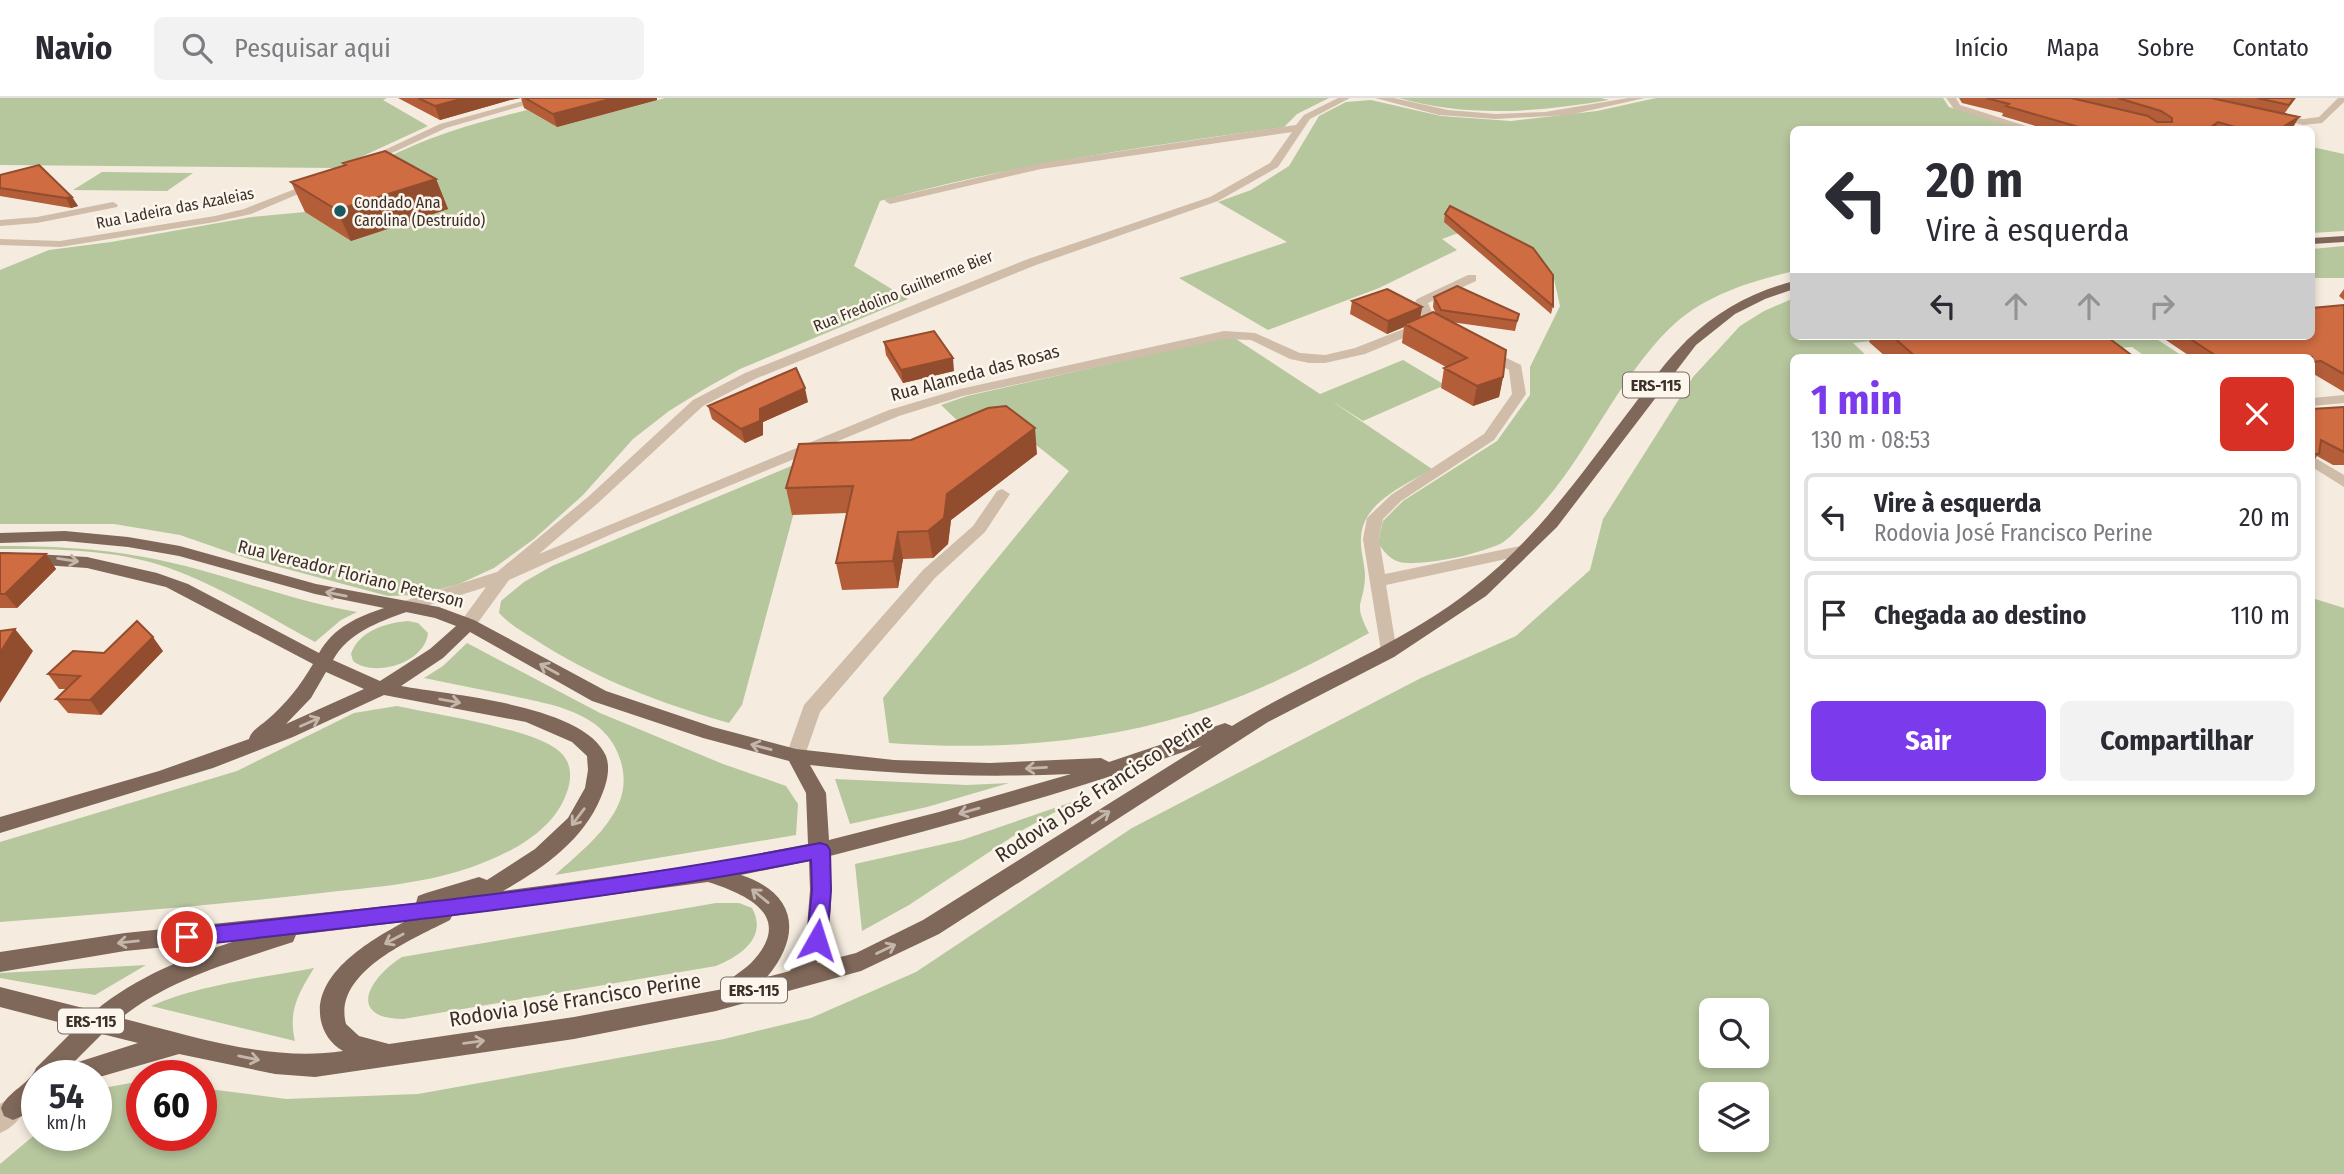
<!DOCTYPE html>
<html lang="pt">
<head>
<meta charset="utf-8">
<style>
  :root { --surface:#fff; --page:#f2f2f3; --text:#2b2b33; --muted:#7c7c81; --line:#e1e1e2; --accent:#7c3aed }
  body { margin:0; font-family:"Fira Sans Condensed",sans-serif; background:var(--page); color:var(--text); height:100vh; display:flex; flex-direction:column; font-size:26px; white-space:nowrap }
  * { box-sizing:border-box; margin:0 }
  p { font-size:23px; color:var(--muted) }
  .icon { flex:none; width:38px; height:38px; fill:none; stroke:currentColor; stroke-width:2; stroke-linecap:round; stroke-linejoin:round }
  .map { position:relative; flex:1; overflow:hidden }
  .sheet { position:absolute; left:1790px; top:256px; width:525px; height:441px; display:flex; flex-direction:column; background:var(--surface); border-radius:10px; box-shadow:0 4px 10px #0003 }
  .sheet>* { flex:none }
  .hud { position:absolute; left:1790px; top:28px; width:525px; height:214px; border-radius:10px; box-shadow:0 4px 10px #0003; background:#fff; color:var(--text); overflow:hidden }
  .fabs { position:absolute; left:1699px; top:900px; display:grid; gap:14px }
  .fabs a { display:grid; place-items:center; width:70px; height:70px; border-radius:10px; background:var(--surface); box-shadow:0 4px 10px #0003; font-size:35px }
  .speed { position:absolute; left:21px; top:962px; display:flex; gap:14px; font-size:35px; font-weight:700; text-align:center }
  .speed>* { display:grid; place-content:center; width:91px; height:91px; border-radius:50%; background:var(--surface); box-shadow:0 4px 10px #0003; line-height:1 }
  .speed small { font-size:18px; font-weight:400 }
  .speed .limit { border:10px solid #d22; background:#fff; color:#111 }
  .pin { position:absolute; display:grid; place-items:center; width:60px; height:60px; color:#fff; margin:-30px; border:4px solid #fff; border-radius:50%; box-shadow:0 2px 7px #0007 }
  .me { position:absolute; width:77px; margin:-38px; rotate:6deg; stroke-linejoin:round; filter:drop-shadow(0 0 5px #0008) }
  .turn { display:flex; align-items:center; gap:24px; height:147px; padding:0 21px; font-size:32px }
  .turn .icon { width:91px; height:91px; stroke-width:2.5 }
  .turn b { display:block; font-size:49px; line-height:60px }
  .lanes { display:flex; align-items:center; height:66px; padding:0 21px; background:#0003; justify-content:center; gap:35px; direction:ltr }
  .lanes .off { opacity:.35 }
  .round { display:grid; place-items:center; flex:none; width:74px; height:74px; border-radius:10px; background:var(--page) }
  .summary { display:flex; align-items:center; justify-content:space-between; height:119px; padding:0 21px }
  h1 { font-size:42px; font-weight:700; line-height:52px; color:var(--accent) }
  .cta { display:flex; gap:14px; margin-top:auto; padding:14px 21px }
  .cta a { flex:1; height:80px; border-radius:10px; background:var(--accent); color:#fff; font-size:28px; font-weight:700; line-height:80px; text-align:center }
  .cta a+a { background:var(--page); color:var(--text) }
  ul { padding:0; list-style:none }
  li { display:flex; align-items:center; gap:21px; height:88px; margin:0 14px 10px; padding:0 7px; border:4px solid var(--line); border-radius:10px }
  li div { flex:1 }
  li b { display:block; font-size:26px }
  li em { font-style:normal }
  header { display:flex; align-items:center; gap:42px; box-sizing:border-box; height:98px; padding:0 35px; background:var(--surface); border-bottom:2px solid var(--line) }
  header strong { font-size:33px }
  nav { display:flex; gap:38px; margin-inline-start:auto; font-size:24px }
  .search { width:490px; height:63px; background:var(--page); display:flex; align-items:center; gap:18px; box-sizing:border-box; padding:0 24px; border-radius:10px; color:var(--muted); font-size:26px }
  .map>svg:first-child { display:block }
</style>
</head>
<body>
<header>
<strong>Navio</strong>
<div class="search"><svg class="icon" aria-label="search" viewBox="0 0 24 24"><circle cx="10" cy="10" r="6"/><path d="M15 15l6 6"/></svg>Pesquisar aqui</div>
<nav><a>Início</a><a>Mapa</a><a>Sobre</a><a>Contato</a></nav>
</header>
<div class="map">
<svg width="2344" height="1076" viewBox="0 0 2344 1076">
  <rect width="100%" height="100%" fill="#f5ecdf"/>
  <path fill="#b6c69d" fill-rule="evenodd" d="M0,0H387L383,2L428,28L337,70L0,67Z
    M665,0H1329L1297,16L1284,29C1148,48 1013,66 880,103L854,168L908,201L740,271L706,290L669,313L633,341L583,397L534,441L494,470L459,486L419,497L388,498L249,461L180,437L114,426H0V172L49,152L111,144L252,119L305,114L351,143L447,111L371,68C426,39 467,27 527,12L557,29Z
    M1399,0H1601L1609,2C1538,14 1469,20 1399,0Z
    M1656,0H1943L1949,9L2026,31L1794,32V173C1751,183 1702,198 1670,230C1612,287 1583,370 1524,425C1516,432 1508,442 1500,446C1479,455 1450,462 1428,464C1403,466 1393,468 1378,445L1383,423L1403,403L1497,343L1530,297V269L1560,208L1554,181L1526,151L1483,126L1442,141L1457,152L1379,190L1268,232L1179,180L1287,144L1218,104L1251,92L1289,68L1319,18L1346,4L1371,2L1441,18L1511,23L1597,13Z
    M2312,49L2344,56V133L2312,135Z
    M102,74L193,75L167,93L73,92Z
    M2344,148V180H2312V151Z
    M1794,200V238H1924L1853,245L1868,259H1794V693H2312V500L2344,510V1076H0V1066L37,1035V1038H96V994L103,990L142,983V1038H201V990L286,1001L418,996L724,941L811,920L916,874L1132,730L1421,580L1516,538L1590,472L1603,421L1693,279L1740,228L1764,213ZM1712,912H1757V957H1712ZM1712,996H1757V1041H1712Z
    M1945,238H2152L2184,259H2146L2132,249L2071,253Z
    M1227,239L1236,241L1320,296L1403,262L1445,287L1363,323L1330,302L1432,371C1406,387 1362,404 1361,440C1360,453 1365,466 1365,478C1364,509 1352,503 1369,535C1320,562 1269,589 1215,608C1110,645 999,653 889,645L883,600L1069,373L1026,339L961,326L941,307L967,298Z
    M796,366L804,377L742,607L729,625C661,605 603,584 542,546C527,536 511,528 499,515L501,503L524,484L552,468Z
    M0,448C48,448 97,450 144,459C217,472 285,502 357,514L341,522L315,544C267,518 218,487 166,469C113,451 55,451 0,451Z
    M408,523L418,525L428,535C425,565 375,580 353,563L351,556C359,533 385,525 408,523Z
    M467,545L600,615L723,666L786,688L798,706L796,737L555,777C576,758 600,739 614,715C624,698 626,682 621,664C607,612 547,606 503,596C476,591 450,585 424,580L443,568Z
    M397,608C434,616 534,631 559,653C571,663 572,677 568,691C555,734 509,756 469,770C419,787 364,790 312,796C208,808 104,816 0,824V744L237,673L354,615Z
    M835,681L967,687L1009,685L927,709L850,726Z
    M1075,703L1021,733L909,807L862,833L855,766L962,742Z
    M716,805H739L752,810C768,839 741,858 716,868L403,921C345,920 370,879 402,859Z
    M146,867L95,897L0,880V875Z
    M314,870C298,896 288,913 295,943L151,908C201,886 260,880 314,870Z"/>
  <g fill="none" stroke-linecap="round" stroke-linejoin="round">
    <path fill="#cfbca9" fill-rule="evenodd" d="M534,0H550L446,30L368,66L359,64L440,26Z
      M1338,0H1350L1310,21L1278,69L1218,103L1036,167L755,281L703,308L598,405L539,456L889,312L960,291L1224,233L1255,235L1300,255L1325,257L1355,250L1424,223L1415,204L1417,201L1468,177H1476V183L1428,205L1436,223L1447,230L1446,233L1430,229L1365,256L1325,265H1309L1290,261L1251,242L1224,241L963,298L899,318L614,435L509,482L474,530L468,532L459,526L486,489L404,515L395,509L398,505L497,474L588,399L693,302L745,275L1028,161L1210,99L1270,65L1292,34L1041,71L890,106L885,103L886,101L1041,65L1296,27L1304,17Z
      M1375,0H1394L1448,12L1496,16L1545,14L1628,0H1645L1569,17L1496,21L1439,17Z
      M1946,0H1956L1960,7L2039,32H2022L1954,11Z
      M2338,0H2344V4L2322,25L2303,27L2271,19L2276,16L2303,21L2319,19Z
      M313,84L322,86L251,116L215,124L60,149L0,147V141L60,143L215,118L244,111Z
      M113,104L118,107L117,109L37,125L0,128V122L37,119Z
      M1484,249L1521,267L1526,296L1494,342L1401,403L1383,421L1379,441L1385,476L1525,447L1533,452L1525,457L1386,487L1397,555L1394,559H1382L1363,441L1367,420L1391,397L1484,336L1512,296L1509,272L1479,256L1477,253Z
      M2344,297V305L2312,308V300Z
      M2312,358L2344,377V389L2312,369Z
      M1002,391L1010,396L985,434L935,480L820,614L803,663H789L786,658L804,607L923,472L973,428L997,393Z
      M13,998L22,1002L25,1010C20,1022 12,1030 0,1035V1006Z"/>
    <path fill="#7f685a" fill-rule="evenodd" d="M2344,138V144L2312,146V140Z
      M1794,183V191L1765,201L1735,216L1696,247L1557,429L1486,498L1394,559L1268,624L939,836L861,873L716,913L574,941L315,979L275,976L179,956L96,980V978H37V1004L22,1018L13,1022L4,1018L1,1010C8,993 30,986 36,970L77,929L0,909V889L95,913C137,878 187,859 238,842L125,853L0,874V854L125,835L416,805L418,798L426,795L479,779L487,782L535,751L568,720L585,690L588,672L587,658L572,644L526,624L384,597L293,639L213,670L0,735V719L159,673L249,641C251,633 260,628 267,622C286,606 300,588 313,566L166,489L87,470L0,464V454L87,459L157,475L188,486L319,555C334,529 357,519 384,510L315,496L179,458L128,449L65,443L0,445V435L65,433L128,439L180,448L316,486L439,509L474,522L606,593L713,629L796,651L894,662L990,665L1101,660L1109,664L1225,625L1232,628C1311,579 1399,549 1472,491C1537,441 1584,372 1633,308C1650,285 1667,262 1687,242C1718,213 1752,194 1794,183ZM406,514L435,520L456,528L430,551L380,583L333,562C349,534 377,525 406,514ZM470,534L592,603L703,640L789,663L806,695L808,746L707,766L503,793C542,771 583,743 601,699C606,687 611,672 606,658C585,607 450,597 401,588L443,560ZM326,574L364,591L286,626L311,600ZM1201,648L923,822L856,855L817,865C834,829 832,798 830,758C955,726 1079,691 1201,648ZM810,667C898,677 983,680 1071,676L939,714L829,742L826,695ZM809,763L810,792L806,842L790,873L767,879C803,836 796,795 741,777ZM708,784C749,797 795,819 751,865C742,874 728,880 723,891L574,919L389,946L359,938L346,926C332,874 413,841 450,822L452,818ZM404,824C371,842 311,876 321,923C324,936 331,946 343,953C269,964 192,938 121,920C171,880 233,864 293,844L296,837ZM102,936L138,945L72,966Z"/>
  </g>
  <path fill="#b35d39" d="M398,0H657V2L557,29L524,10L521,0L510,2L440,22Z
    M1959,0H2296L2284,16L2299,19L2293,29L2290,32H2049L2002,18L2003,15L1962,5Z
    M343,65L436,81L448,111L351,143L305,114L291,84L344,68Z
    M0,77L72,99L78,108L71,110L0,98Z
    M1445,116L1553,208L1551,216L1444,124Z
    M2344,191V202L2339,198Z
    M1434,199L1519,216L1515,233L1451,224L1503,279L1499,299L1473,308L1441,290L1444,270L1446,269L1402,245L1404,229L1387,236L1350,216L1352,203L1422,209L1420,219L1436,216L1433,209Z
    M2344,207V294L2312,275V259H2191L2160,238H2312Z
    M1872,238H2041L2043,239L2134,259H1886L1869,244Z
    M884,244L954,273L903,285L886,257Z
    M808,304L763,324V337L745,345L712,321L708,308Z
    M2344,309V367H2333L2317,358L2312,366V311Z
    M911,342L1037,356L951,422L948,446L933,460L903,461L898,490L842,492L836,465L847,415L792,417L786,390Z
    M0,455L46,456L56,471L17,510H0Z
    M163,553L101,617L68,615L56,601L66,591H59L48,576L104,555Z"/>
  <path fill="#924c2e" d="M465,0H521L510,2L440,22L435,8Z
    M614,0H657V2L557,29L553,16Z
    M2299,19L2293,29L2290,32H2278Z
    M2218,24L2214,32H2206Z
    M436,81L448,111L351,143L337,112Z
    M72,99L78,108L71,110L66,100Z
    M1422,209L1420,222L1405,226L1404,229L1387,236L1388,223Z
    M953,260L954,273L903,285L901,272Z
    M1503,279L1499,299L1473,308L1477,288Z
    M805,290L808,304L763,324V337L745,345L741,331L760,311Z
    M1035,330L1037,356L951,422L948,446L933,460L928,433L947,396Z
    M898,434L903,461L898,490L893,463Z
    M46,456L56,471L17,510L5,496Z
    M15,531L33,553L0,605V555Z
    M153,539L163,553L101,617L90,602Z"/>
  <path fill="#d06c42" stroke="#924c2e" stroke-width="2" d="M418,0H465L435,8Z
    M525,0H614L553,16Z
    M1986,0H2071L2148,18L2157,24H2172V20L2161,13L2118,0H2211L2299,19L2278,32H2246L2218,24L2206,32H2089L2006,8L2009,6Z
    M2257,0H2294L2289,7Z
    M385,53L436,81L337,112L291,84L346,67L343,65Z
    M39,67L72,99L66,100L0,90V77Z
    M1450,108L1533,150L1553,177V208L1445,116Z
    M1457,188L1519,216L1517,223L1441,212L1434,199Z
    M1387,191L1422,209L1388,223L1352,203Z
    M2344,207V276L2321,263L2312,264V259H2218L2186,238H2312V210Z
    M1433,214L1506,252L1503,279L1477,288L1444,270L1467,260L1405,226Z
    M934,233L953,260L901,272L884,244Z
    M1892,238H2041L2043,239L2065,238H2106L2134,259H1916Z
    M796,270L805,290L760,311V323L741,331L708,308Z
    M1006,308L1035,330L947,396L944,420L928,433L898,434L893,463L836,465L853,388L786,390L799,346L911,342L988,310Z
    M2344,309V354L2321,342L2319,356H2312V311Z
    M0,455L46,456L5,496H0Z
    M137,523L153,539L90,602L56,601L80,578L48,576L73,553L104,555Z
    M15,531L0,555V533Z"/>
  <defs><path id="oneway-shaft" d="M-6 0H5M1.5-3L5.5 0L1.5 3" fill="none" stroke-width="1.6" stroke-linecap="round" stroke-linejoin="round" transform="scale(1.75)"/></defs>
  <g stroke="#c4b6ab">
    <use href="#oneway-shaft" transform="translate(68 462) rotate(9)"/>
    <use href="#oneway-shaft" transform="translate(336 496) rotate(-169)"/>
    <use href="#oneway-shaft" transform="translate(549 571) rotate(-151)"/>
    <use href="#oneway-shaft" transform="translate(450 603) rotate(10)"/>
    <use href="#oneway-shaft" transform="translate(310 624) rotate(-24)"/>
    <use href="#oneway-shaft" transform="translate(761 649) rotate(-165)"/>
    <use href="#oneway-shaft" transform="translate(1036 670) rotate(177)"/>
    <use href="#oneway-shaft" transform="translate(969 713) rotate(164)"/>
    <use href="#oneway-shaft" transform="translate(578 719) rotate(127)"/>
    <use href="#oneway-shaft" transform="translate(1101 719) rotate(-34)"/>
    <use href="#oneway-shaft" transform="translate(760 798) rotate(-141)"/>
    <use href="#oneway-shaft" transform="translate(394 841) rotate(152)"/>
    <use href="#oneway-shaft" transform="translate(128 844) rotate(174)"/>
    <use href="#oneway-shaft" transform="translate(886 851) rotate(-26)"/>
    <use href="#oneway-shaft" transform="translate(474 944) rotate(-8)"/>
    <use href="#oneway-shaft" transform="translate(249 960) rotate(12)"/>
  </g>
  <path fill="#7c3aed" stroke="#51269a" stroke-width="2" d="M820,745L827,747L830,752L831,792L827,842L824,848L817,851L810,848L807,842L812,792L811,762C605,803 396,824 187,848L180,845L177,839L180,833L187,831C399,808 611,786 820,745Z"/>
  <circle fill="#1b5962" stroke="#fcf6ed" stroke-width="2.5" cx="340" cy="113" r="7"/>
  <g text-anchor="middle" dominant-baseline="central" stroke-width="5" stroke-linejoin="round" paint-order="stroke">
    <g font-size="16" fill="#3c302a" stroke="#fcf6ed" text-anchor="start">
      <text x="354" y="104">Condado Ana<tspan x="354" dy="18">Carolina (Destruído)</tspan></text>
    </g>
    <g font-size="16" fill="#3c302a" stroke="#fcf6ed">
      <text transform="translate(175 110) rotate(-11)">Rua Ladeira das Azaleias</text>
      <text transform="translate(903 193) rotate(-22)">Rua Fredolino Guilherme Bier</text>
    </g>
    <g fill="#fcf6ed" stroke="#766b64" stroke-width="2">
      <rect x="1623" y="274.5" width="66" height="25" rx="5"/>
      <rect x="721" y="879.5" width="66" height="25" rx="5"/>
      <rect x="58" y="910.5" width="66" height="25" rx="5"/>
    </g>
    <g font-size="16" font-weight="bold" fill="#3c302a">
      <text x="1656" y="287">ERS-115</text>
      <text x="754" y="892">ERS-115</text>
      <text x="91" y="923">ERS-115</text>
    </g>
    <g font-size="18" fill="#3c302a" stroke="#fcf6ed">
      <text transform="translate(975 275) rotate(-15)">Rua Alameda das Rosas</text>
      <text transform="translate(351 476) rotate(14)">Rua Vereador Floriano Peterson</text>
    </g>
    <g font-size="21" fill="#3c302a" stroke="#fcf6ed">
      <text transform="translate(1104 690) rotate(-33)">Rodovia José Francisco Perine</text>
      <text transform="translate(575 902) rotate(-9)">Rodovia José Francisco Perine</text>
    </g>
  </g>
</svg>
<div class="fabs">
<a><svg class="icon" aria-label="search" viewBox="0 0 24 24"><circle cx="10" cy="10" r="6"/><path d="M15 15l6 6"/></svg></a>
<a><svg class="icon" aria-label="layers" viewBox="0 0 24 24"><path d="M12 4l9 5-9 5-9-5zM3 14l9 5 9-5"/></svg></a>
</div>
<div class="speed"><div>54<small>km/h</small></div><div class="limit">60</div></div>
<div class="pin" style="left:187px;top:839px;background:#d93025"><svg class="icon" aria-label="arrive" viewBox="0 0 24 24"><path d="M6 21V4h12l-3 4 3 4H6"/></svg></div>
<svg class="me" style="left:817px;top:842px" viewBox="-20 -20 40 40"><path d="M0-17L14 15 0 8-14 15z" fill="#7c3aed" stroke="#fff" stroke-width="4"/></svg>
<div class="hud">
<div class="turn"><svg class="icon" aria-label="left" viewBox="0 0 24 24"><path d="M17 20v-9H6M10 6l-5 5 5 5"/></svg><div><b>20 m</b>Vire à esquerda</div></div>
<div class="lanes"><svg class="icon" aria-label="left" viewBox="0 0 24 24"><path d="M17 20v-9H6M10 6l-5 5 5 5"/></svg><svg class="icon off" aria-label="ahead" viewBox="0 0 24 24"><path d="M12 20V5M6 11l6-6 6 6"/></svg><svg class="icon off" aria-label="ahead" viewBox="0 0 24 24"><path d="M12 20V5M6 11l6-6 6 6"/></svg><svg class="icon off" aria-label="right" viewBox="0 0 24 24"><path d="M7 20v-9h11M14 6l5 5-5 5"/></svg></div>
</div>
<section class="sheet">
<div class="summary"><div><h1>1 min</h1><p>130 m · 08:53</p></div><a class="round" style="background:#d93025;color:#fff"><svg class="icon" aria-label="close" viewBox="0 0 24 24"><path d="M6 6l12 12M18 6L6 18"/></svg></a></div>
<ul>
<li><svg class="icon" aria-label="left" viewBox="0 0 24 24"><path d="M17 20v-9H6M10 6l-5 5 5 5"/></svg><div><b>Vire à esquerda</b><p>Rodovia José Francisco Perine</p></div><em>20 m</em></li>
<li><svg class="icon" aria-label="arrive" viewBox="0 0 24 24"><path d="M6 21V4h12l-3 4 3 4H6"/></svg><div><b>Chegada ao destino</b></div><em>110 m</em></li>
</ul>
<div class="cta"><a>Sair</a><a>Compartilhar</a></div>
</section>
</div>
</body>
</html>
